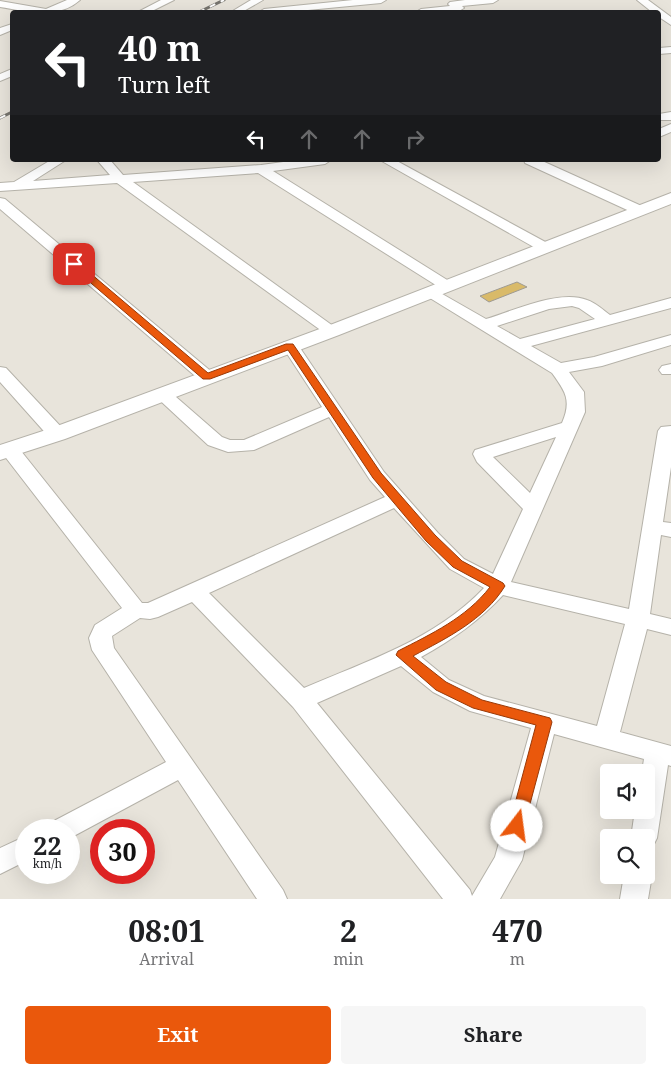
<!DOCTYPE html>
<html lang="en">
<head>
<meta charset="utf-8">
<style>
  :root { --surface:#fff; --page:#f6f6f6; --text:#202124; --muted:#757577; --accent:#ea580c }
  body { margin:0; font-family:"Noto Serif",serif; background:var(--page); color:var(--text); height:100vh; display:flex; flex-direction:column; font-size:19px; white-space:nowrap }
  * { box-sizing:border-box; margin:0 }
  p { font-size:16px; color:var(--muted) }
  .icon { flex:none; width:28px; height:28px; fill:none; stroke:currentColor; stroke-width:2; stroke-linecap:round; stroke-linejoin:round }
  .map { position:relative; height:899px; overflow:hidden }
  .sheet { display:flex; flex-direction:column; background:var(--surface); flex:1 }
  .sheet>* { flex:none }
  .banner { position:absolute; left:10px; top:10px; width:651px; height:152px; border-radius:5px; box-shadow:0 5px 20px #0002; background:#202124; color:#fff; overflow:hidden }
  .fabs { position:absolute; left:600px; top:764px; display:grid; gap:10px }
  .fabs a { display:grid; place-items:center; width:55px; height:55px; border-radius:5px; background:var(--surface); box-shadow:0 5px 20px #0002; font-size:25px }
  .speed { position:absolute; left:15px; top:819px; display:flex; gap:10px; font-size:25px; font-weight:700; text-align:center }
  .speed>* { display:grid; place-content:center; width:65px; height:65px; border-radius:50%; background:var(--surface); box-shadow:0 5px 20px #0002; line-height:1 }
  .speed small { font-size:12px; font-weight:400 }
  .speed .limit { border:8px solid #d22; background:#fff; color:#111 }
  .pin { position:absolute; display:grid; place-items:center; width:42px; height:42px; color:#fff; margin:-21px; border-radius:10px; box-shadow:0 2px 8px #0006 }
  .me { position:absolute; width:55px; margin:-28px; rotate:15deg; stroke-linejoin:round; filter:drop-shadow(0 0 4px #0008) }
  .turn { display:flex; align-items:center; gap:18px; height:105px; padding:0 25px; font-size:22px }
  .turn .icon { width:65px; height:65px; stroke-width:2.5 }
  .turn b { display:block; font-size:35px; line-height:42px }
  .lanes { display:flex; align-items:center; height:48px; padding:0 25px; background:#0003; justify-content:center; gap:25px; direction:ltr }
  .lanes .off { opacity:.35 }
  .eta { display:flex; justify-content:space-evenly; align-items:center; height:85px; text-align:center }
  .eta b { font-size:30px; font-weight:700; line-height:35px }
  .button { display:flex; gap:10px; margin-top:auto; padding:10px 25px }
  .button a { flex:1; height:58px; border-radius:5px; background:var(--accent); color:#fff; font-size:20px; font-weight:700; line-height:58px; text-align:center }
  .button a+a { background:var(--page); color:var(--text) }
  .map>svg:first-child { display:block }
</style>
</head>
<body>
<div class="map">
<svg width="671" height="899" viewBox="0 0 671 899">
  <rect width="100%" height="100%" fill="#e8e4db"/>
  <path fill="#d9ba69" stroke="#9e9a92" d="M517,282L527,287L489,302L480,296Z"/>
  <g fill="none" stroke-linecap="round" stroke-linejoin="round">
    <g stroke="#b5b2a9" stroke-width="2">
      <path id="minor" d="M67,0H80C58,20 26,11 0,7V1L46,9Z
        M161,0H174L150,12H138Z
        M251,0H263L242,12H231Z
        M353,0H386L381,3L287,12H259L264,9Z
        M465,0H498L493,3L462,6L464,8L459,11L416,12L421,9L450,6L448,4L450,2Z
        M637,0H648L671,17V25L659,17V12H652Z
        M12,24V30L0,35V28Z
        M671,47V53L659,54V48Z
        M12,69V76L0,81V74Z
        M671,112V120H659V114Z
        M671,124V132L659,137V129Z
        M51,160H66L33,181L110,175L97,160H110L123,175L261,165L298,160H331L325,164L273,171L452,283L455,286L452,289H442L258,173L133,182L340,331L338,334H326L117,183L0,191V183L14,182Z
        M380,160H395L549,244L551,247L549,250H539Z
        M524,160H540L646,208L648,211L641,215L636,214L525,163Z
        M0,198L5,199L213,373L216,377L213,381L207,382L201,381L0,209Z
        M430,287L486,319C513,311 560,289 587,300C596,303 603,310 610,315L671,298V308L531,346L561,363L594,357L671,335V345L602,366L569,372L584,392L585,412L511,582L629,609L658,431L661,427L671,426V467L663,522L671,523V537L661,535L650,614L671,619V635L647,629L620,732L671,746V766L668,765L657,838L653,846L646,849V838H631L635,810H646V772H642L644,759L554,734L522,860L500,899H443L293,707L192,602L158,617L150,619L140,618L112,636L114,648L283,890L287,899H257L178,780L70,838L69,839V830H48L52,822L166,762L92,650L89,638L95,625L122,608L3,454L1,450L3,446L10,444L17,446L142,603H148L385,497L370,480L329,417L254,450L228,452L208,445L153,394L156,390L162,389L168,390L222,437L230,440H244L322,407L282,346L284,342H296L384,472L438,533L464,559L493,574L523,509L477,462L473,454L475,450L562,423C572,400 565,391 552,373L425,295L422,292L425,289ZM572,306L579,308L595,319L520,339L497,326L549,309ZM556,437L530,493L493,457ZM394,508L450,569L484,588C436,639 367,661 304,688L209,593ZM503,595L625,624L597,726L484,696L449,680L421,657C452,640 479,621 503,595ZM401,666L433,692L470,711L531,728L495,857L472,896L470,890L317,703Z
        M671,364V374H662L659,370L662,366Z
        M0,367L6,368L64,430L66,434L64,438L57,440L50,438L0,382Z
        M26,836V861L0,874V848Z
        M646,866L652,875L648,899H620L624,875H646Z"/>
    </g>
    <g stroke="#b5b2a9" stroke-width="2">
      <path id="tertiary" d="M671,193V204L339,335L65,439L0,460V445L49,429L325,327Z"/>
    </g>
    <use href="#minor" fill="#fff" fill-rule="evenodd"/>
    <use href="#tertiary" fill="#fff" fill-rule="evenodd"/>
    <g stroke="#76746e" stroke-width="3">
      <path id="rail" d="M199,12L224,0
        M0,118L12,112"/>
    </g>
    <use href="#rail" stroke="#fff" stroke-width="2" stroke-dasharray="6" stroke-linecap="butt"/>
  </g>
  <path fill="#ea580c" stroke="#983908" d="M71,262H77L208,373L286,344H293L381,473L435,535L462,561L503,583L505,586C484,620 447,638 413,656L446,682L482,700L550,718L552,722L523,830L517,832L511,830L509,826L536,725L473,708L436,690L396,655L398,651C431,634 466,618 490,587L453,567L426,541L373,478L288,350L210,379H203L71,266Z"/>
</svg>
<div class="fabs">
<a><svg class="icon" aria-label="sound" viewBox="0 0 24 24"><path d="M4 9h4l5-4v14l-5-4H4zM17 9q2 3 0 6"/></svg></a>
<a><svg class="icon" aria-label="search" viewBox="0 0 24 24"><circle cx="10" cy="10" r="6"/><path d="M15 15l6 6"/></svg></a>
</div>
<div class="speed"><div>22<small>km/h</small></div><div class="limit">30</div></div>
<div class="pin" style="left:74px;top:264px;background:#d93025"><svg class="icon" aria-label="arrive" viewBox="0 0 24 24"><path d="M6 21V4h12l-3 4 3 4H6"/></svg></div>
<svg class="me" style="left:517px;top:826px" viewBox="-20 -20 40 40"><circle r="19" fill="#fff"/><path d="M0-13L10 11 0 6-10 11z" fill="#ea580c"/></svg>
<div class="banner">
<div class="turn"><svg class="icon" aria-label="left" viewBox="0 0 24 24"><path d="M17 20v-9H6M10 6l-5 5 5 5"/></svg><div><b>40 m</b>Turn left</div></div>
<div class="lanes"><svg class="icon" aria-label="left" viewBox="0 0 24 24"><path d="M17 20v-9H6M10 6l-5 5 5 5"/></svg><svg class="icon off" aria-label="ahead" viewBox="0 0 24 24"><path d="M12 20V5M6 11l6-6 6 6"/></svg><svg class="icon off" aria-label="ahead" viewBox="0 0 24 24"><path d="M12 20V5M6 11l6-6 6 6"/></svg><svg class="icon off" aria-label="right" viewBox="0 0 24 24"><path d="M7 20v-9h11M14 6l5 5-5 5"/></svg></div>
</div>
</div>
<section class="sheet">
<div class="eta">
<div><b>08:01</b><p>Arrival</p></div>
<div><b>2</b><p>min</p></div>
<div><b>470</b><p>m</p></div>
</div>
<div class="button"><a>Exit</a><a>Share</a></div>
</section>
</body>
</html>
